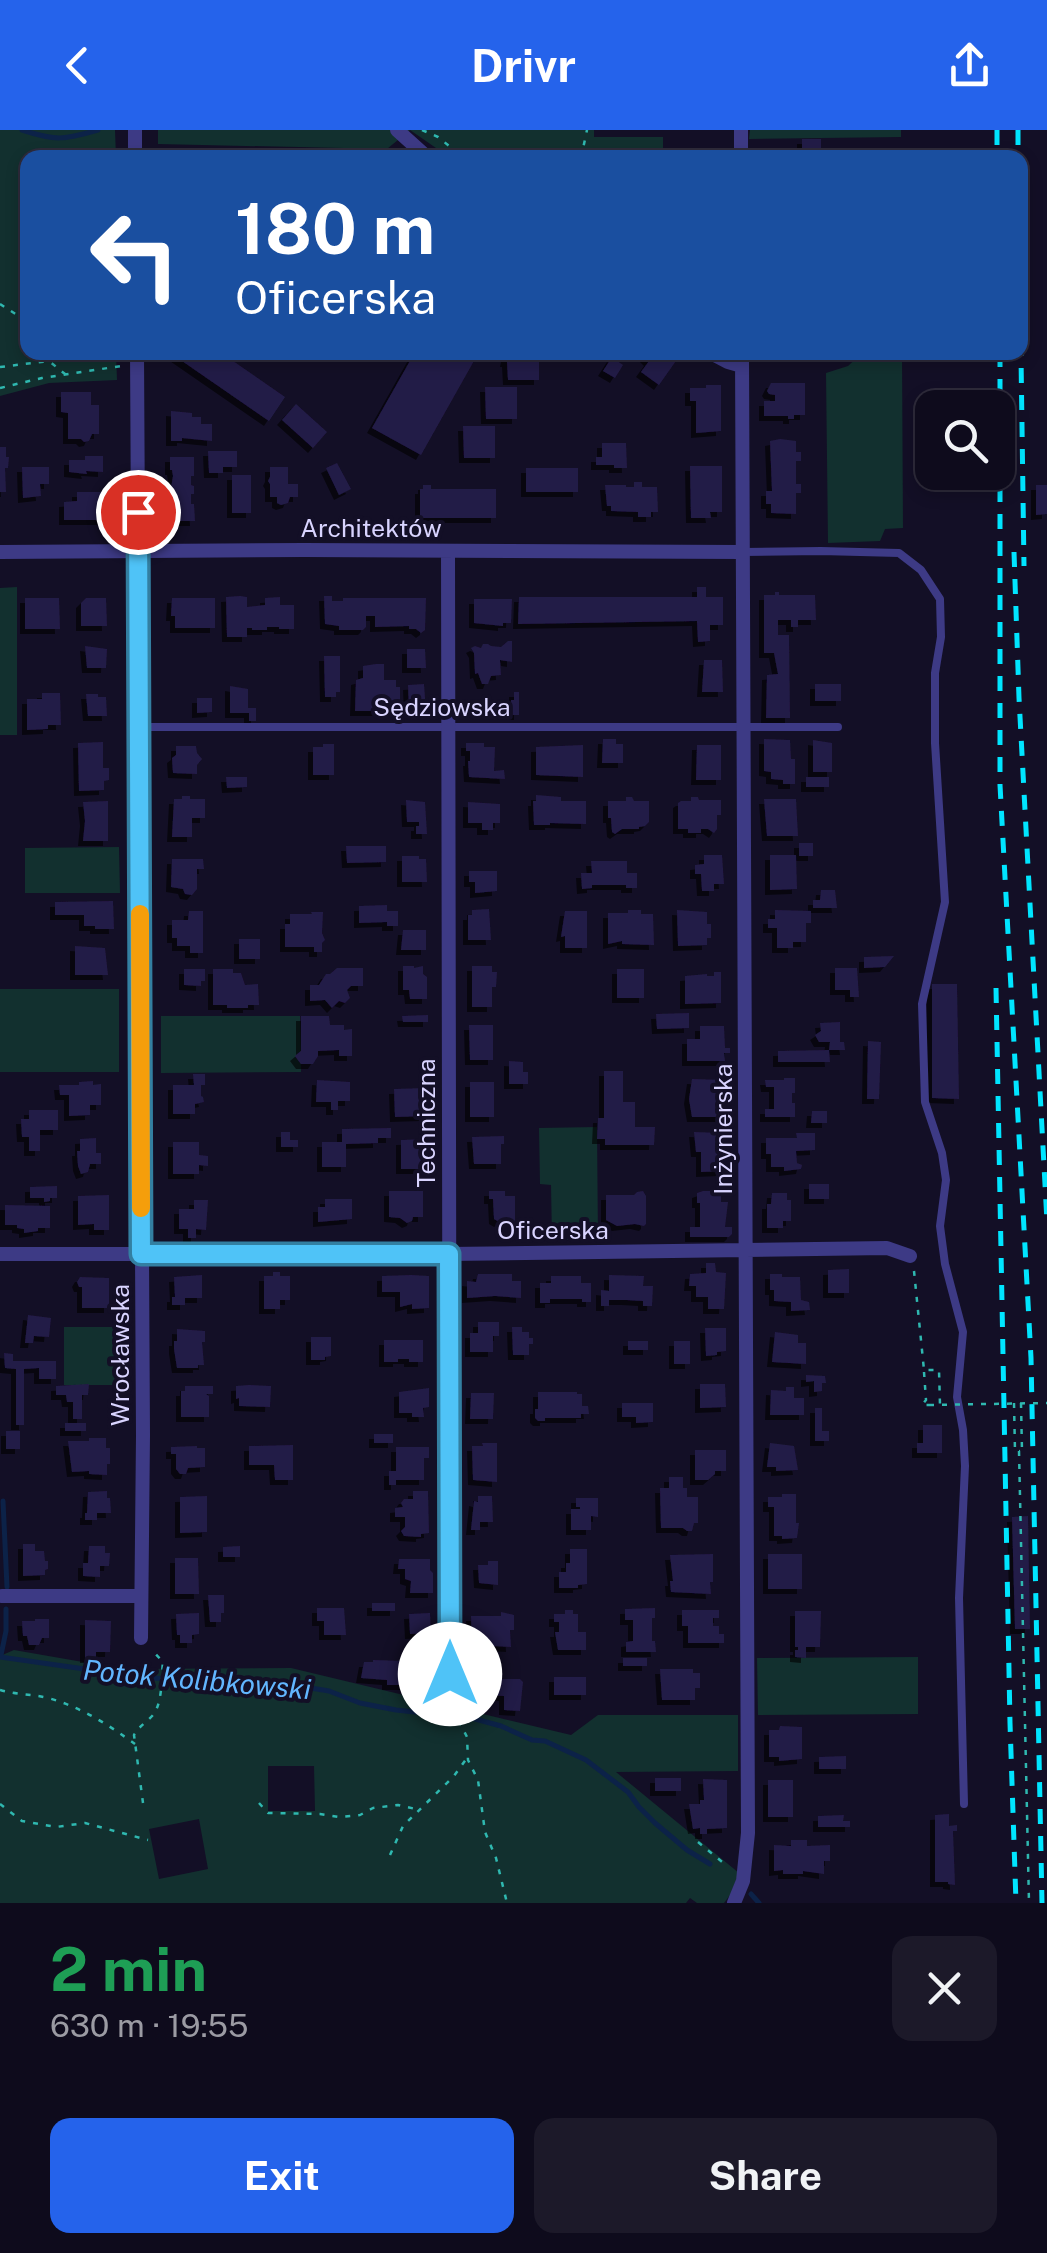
<!DOCTYPE html>
<html lang="en">
<head>
<meta charset="utf-8">
<style>
  :root { --surface:#0e0b1c; --page:#1c1929; --text:#f1f3f6; --muted:#9b9ba3; --line:#2e2b3b; --accent:#2563eb }
  body { margin:0; font-family:"Public Sans",sans-serif; background:var(--page); color:var(--text); height:100vh; display:flex; flex-direction:column; font-size:38px; white-space:nowrap }
  * { box-sizing:border-box; margin:0 }
  p { font-size:32px; color:var(--muted) }
  .icon { flex:none; width:55px; height:55px; fill:none; stroke:currentColor; stroke-width:2; stroke-linecap:round; stroke-linejoin:round }
  .map { position:relative; height:1773px; overflow:hidden }
  .panel { display:flex; flex-direction:column; background:var(--surface); flex:1 }
  .panel>* { flex:none }
  .hud { position:absolute; left:20px; top:20px; width:1008px; height:210px; border-radius:20px; box-shadow:0 5px 15px #0003,0 0 0 2px var(--line); background:#1a4fa0; color:#fff; overflow:hidden }
  .controls { position:absolute; left:915px; top:260px; display:grid; gap:20px }
  .controls a { display:grid; place-items:center; width:100px; height:100px; border-radius:20px; background:var(--surface); box-shadow:0 5px 15px #0003,0 0 0 2px var(--line); font-size:50px }
  .pin { position:absolute; display:grid; place-items:center; width:85px; height:85px; color:#fff; margin:-42px; border:5px solid #fff; border-radius:50%; box-shadow:0 2px 10px #0007 }
  .me { position:absolute; width:110px; margin:-55px; rotate:0deg; stroke-linejoin:round; filter:drop-shadow(0 0 8px #0008) }
  .turn { display:flex; align-items:center; gap:35px; height:210px; padding:0 50px; font-size:45px }
  .turn .icon { width:130px; height:130px; stroke-width:2.5 }
  .turn b { display:block; font-size:70px; line-height:85px }
  .round { display:grid; place-items:center; flex:none; width:105px; height:105px; border-radius:20px; background:var(--page) }
  .overview { display:flex; align-items:center; justify-content:space-between; height:170px; padding:0 50px }
  h1 { font-size:60px; font-weight:700; line-height:75px; color:#1e9e55 }
  .button { display:flex; gap:20px; margin-top:auto; padding:20px 50px }
  .button a { flex:1; height:115px; border-radius:20px; background:var(--accent); color:#fff; font-size:40px; font-weight:700; line-height:115px; text-align:center }
  .button a+a { background:var(--page); color:var(--text) }
  header { display:flex; justify-content:space-between; align-items:center; height:130px; padding:0 50px; background:var(--accent); color:#fff; font-size:45px; font-weight:700 }
  .map>svg:first-child { display:block }
</style>
</head>
<body>
<header><svg class="icon" aria-label="back" viewBox="0 0 24 24"><path d="M15 5l-7 7 7 7"/></svg>Drivr<svg class="icon" aria-label="share" viewBox="0 0 24 24"><path d="M12 15V3M7 8l5-5 5 5M5 13v7h14v-7"/></svg></header>
<div class="map">
<svg width="1047" height="1773" viewBox="0 0 1047 1773">
  <defs>
    <filter id="shadow"><feDropShadow dx="-5" dy="5" stdDeviation="0" flood-color="#0009"/></filter>
  </defs>
  <rect width="100%" height="100%" fill="#130f26"/>
  <path fill="#12302f" fill-rule="evenodd" d="M0,0H115L116,27L28,28V222L116,223L117,250L49,253L0,266Z
    M158,0H594V7H663V27H449L410,0L387,19L158,14Z
    M750,0H901V7L749,9Z
    M862,223H902L903,398L885,399L880,411L828,413L826,243L848,236Z
    M17,457V605H0V458Z
    M119,717L120,763H25V718Z
    M0,859H119V942H0Z
    M161,886H300L301,942L161,943Z
    M597,997L598,1110H552L551,1055L540,1054L539,998Z
    M64,1197H121V1255H64Z
    M14,1520L123,1539L291,1538L571,1605L598,1585H738V1641L616,1642L739,1743L730,1765L724,1773H697L690,1768L686,1773H0V1526ZM268,1636H314L315,1681H268ZM199,1689L208,1739L159,1749L149,1699Z
    M918,1527V1584L758,1585L757,1528Z"/>
  <g fill="none" stroke-linecap="round" stroke-linejoin="round">
    <path stroke="#0c2248" stroke-width="5" d="M22,0C56,11 63,10 98,0
      M3,1371L7,1457
      M1,1525L6,1501V1479
      M0,1527L148,1548L274,1552L329,1561L360,1573L396,1580L453,1586
      M468,1587L501,1596L532,1610L545,1611L586,1630L628,1662L639,1677L655,1693L687,1720L710,1734
      M751,1764L759,1773"/>
  </g>
  <path fill="#241b47" filter="url(#shadow)" d="M802,9H821V22H802Z
    M763,18L790,19V28H763Z
    M169,222H220L285,267L269,291Z
    M415,222H479L421,325L372,298Z
    M507,222H539V250H508L507,232H505Z
    M640,222H673L678,228L659,255L641,242L649,231Z
    M612,227L623,235L615,248L603,241Z
    M771,253H805V285H794V289H788V286H764V271H775V265L769,264L767,261Z
    M706,255H721V301L696,303V271H690V258H706Z
    M485,257H517V289H486Z
    M61,262H91V275H99V304H92L89,311L84,312L81,309H68V283L61,282Z
    M296,274L327,302L313,318L282,290Z
    M171,281L192,283V287H201V294H212V311L182,308V311H171Z
    M463,296H495V328H464Z
    M780,309L796,311V322H801V331H796V354H801V363H796V384L771,383V374H766V361H772L770,311Z
    M602,313H626L627,338H614V335H596V327H602Z
    M0,317H6V327H9L8,338H5L6,362H0Z
    M208,321H237V337H223V343H209Z
    M85,326H103V342L86,341L87,344L69,342V330H85Z
    M170,327H194V346H191V355L194,356V364H191V374H194L195,391H170V369H173L172,364H170L173,346L172,340H170Z
    M337,333L351,359L339,365L326,338Z
    M690,336H722V382H710L711,388H691Z
    M22,337H49V354H40L41,366L23,368Z
    M270,337H288V354H298V367H290L288,373L281,375L277,373V367H270V354L268,351L270,347Z
    M526,338H578V362H526Z
    M232,345H251V383H232Z
    M634,352H642V357H657L658,382H651V387H638V382L611,381V376H607L605,355H626V357H634Z
    M423,355H431V359H496V388H420V359H423Z
    M1036,355H1047V384L1036,385Z
    M77,362H103L104,390H64V372L77,371Z
    M697,457H706V467H723V495H710V511L698,512L697,491L518,494L519,467H697Z
    M775,462H779V465H815L816,490H798V497H791V490H778V505H789L790,588H766L767,545L778,544L774,523H764V465H775Z
    M240,466L247,467V477L265,475V468L280,467V475H294V499H279V497H267V500H252V498H247V507H227L226,467Z
    M324,466H332V471H343V468H426L425,500L421,503L416,499H409V496L375,497V486H366V497L363,500H339V496L325,494Z
    M25,468H59L60,499H25Z
    M86,468H106L107,496H81V473Z
    M172,468H215V498H175V486H171Z
    M474,469H512L511,493H503V496L474,493Z
    M508,511H512V532L500,530L501,545L491,546L488,554H482L478,543L475,544L474,523L471,518L475,516L481,518L483,514H488L491,516L501,517Z
    M85,516L107,519L106,538H87Z
    M407,519H425L426,538H407Z
    M324,526H340V562H336V567H325Z
    M704,530H722L723,562H702Z
    M376,534H384V550H396V557H400V572H396V581H355L356,550L363,548V536Z
    M424,554L426,582H414V579H409L408,555Z
    M815,554H841V571H815Z
    M230,556L248,559V578H256V591H249V583H230Z
    M514,562H519V585H511V570H514Z
    M42,563H60L61,595H48V599L27,600V569H42Z
    M86,564H98V567H106L107,586H88Z
    M197,568H212V582L197,583Z
    M603,609H616V614H623V633H602Z
    M764,609L790,610L791,629H795V654H783V650L771,649V642L764,641Z
    M813,610L832,613V642H813Z
    M103,612V638H109V650L104,651V660L79,661L78,613Z
    M466,613H484V617H495L494,641L504,640L505,649L469,647L468,631H470V621H466Z
    M323,614H334V645H313V617H323Z
    M583,615V647L536,645V617Z
    M697,615H721V650H696Z
    M176,616H196L197,623L202,629L197,635V644L173,643L172,628L176,625Z
    M226,647H247V657L227,658Z
    M806,647H829V657H806Z
    M536,665L561,667V671H586V694L550,693V695H534L533,671H536Z
    M182,666H190V669H205V688H192V707H172L174,669H182Z
    M626,667H632L634,671H649V692L645,696L639,697V699H622L615,704L612,702L611,688H608V671H626Z
    M691,667H698L699,670H721V685H717V699L714,703L708,699H701V703H688V699H678V673L681,671H691Z
    M764,669H796L798,706H767Z
    M406,670L425,672L427,704H416V696H419V692H407Z
    M108,671V711H83L85,691L83,672Z
    M468,672L500,674V693H493V700H482V693H468Z
    M799,713H813V726H799Z
    M346,716H386V732L347,733Z
    M704,725H722L724,754H714V761H702L701,744H695V735L704,734Z
    M770,725H796L797,759L770,760Z
    M402,726H419V729H426L427,752H402Z
    M172,729H203L204,739H197V759L192,765L185,764L183,759L171,757Z
    M591,731H627V743H637V758H626V755H592V758L582,759L581,743H592Z
    M469,741H497V761L475,763V752H469Z
    M821,760H835L837,778H813V770H820Z
    M113,771L114,799H95V796H84V785H55V772Z
    M387,775V781H398V796H387V792L359,793V776Z
    M489,779L491,810H468V785H472V780Z
    M628,780H641V784H653L654,815L622,814V811L608,814V783H628Z
    M677,780L707,782V794H711V808H707V815L678,816Z
    M775,780L811,781V793H806V812H793V818H777V798H768V789H775Z
    M189,781H203V823H190V816H177V808H172V790H188Z
    M565,781H587V818H565V806L561,807Z
    M311,782H323L322,803L325,810L322,813V822H314V817H285V794H290V784H312Z
    M403,800H426V820H401Z
    M239,809H260V829H239Z
    M75,816L105,818L108,845H75Z
    M894,826L885,837L864,838V827Z
    M403,836H414V838L423,836V844L427,847V869H410L409,860H403Z
    M472,836H492V842H497L496,857H492V877H472Z
    M337,838H363V856H351L347,860L350,868L345,873L339,871L332,878L325,870L310,871V855H319L326,844H330Z
    M835,838H857L859,867H850V860H835Z
    M184,839H205V851H201V856L184,855Z
    M213,839H233V843H241L245,855L258,854L259,875H248V878H227V875H213Z
    M617,839H644V868H617Z
    M714,842H721V873L685,874V846L707,844V846H714Z
    M932,854H957L959,969L932,968Z
    M689,883V898L657,899L656,884Z
    M428,885V892H403L402,886Z
    M301,886H329L330,895H344V900L352,899V926H339V920L318,921V926L313,934H301L295,926L301,921Z
    M840,892V912H844L845,920H829L830,912H819L815,905L821,901L820,893Z
    M469,895H493V930H470Z
    M700,896H724L725,918H730V923H724L725,931H687V909H700Z
    M868,911L881,912L879,969H867Z
    M829,920L830,932H778V921Z
    M509,931L523,932V942H528V954H509Z
    M604,941H623V972H635V997H655L654,1015H605V1009H597L598,988H604Z
    M193,944H205V955H201V966L203,967L204,972L195,974V984H173V955H194Z
    M784,948H795V963H792V973H795V987H765V979H774V957H766L765,950H784Z
    M692,949L724,950L727,969L724,987H692L689,969Z
    M317,950L350,952V971H338V980H331V972H316Z
    M93,951V955L101,954V975H90V985L69,986V965H60L59,955H79V952Z
    M470,952H494V987H470Z
    M426,958L427,986L395,987L394,959Z
    M29,980H58V1000H40V1021H29V1007H22L21,989H29Z
    M812,981H827V993H811Z
    M391,998V1008H378V1013L346,1014V1037H322V1012H342V999Z
    M281,1002H290V1010H298V1017H281Z
    M694,1002L721,1003L722,1015H718V1023H721V1029H725V1041L701,1042V1022H696Z
    M796,1003H815V1020L796,1021L797,1033L802,1035L801,1039L784,1041V1037H771V1024H766V1008H797Z
    M504,1006V1014H501V1034H474L472,1007Z
    M96,1008V1023H101V1034H90L88,1042L81,1044L78,1036L77,1021H80V1009Z
    M428,1009H433V1016H428V1039H401V1010Z
    M173,1012H199V1025L208,1026V1036L199,1035V1044H173Z
    M809,1054H829V1069H809Z
    M57,1056V1068H50V1071L44,1072V1068H30V1057Z
    M389,1061H423V1087H413L412,1091L407,1093L400,1088L389,1087Z
    M489,1061H505V1066H515V1091L499,1092L494,1089L493,1069H489Z
    M643,1061L646,1066V1094L644,1096L635,1094L617,1096L606,1090V1065H634L637,1062Z
    M703,1061H721V1072H728L725,1097H732V1104L729,1107H690V1097H700V1073H697V1063Z
    M772,1063H787V1070H791V1091H783V1098H767V1074H771Z
    M109,1065V1100H94V1094L78,1095V1066Z
    M325,1069H352V1089L318,1092V1077H325Z
    M194,1070H208L206,1100L196,1099V1108H188V1099H179V1079H194Z
    M5,1075L50,1076V1098H38V1101L24,1103V1099L17,1098V1095H5Z
    M706,1133H715L716,1142L726,1143L724,1179H708V1167H696V1156H689L690,1144L706,1143Z
    M849,1139V1163H828V1140Z
    M273,1142H280V1146H290V1170H280V1179H264V1146H273Z
    M478,1144H512V1151H521V1168L495,1166L467,1168V1151L476,1152Z
    M770,1144H782V1147H800L801,1170L809,1172L810,1180L791,1181V1172L774,1171V1160H770Z
    M202,1145V1168H185V1175H172V1167H175L174,1147Z
    M411,1145L429,1146V1178L412,1179V1174L400,1177V1162H382V1146Z
    M609,1145L644,1146L643,1156H653L652,1176H643V1171L626,1170H609V1176H601V1160L609,1161Z
    M551,1146H581V1153H591V1172H582V1169H550V1173H540V1153H551Z
    M80,1147L109,1148V1178H82V1157H79L77,1152Z
    M28,1185L51,1188L49,1207L34,1206L33,1213H25Z
    M478,1192H499V1206H493V1222H470V1203H478Z
    M512,1197H522V1202H529V1208H533V1214H529V1225H513Z
    M705,1198H726V1221L717,1222V1225L706,1226Z
    M177,1199L205,1201V1212H202L204,1235H198V1238H177L174,1219V1211H177Z
    M775,1202L798,1205V1213H806V1234L772,1232Z
    M311,1207H331V1226L325,1227V1230H311Z
    M384,1210H423V1232H409V1229H398V1232H384Z
    M628,1211H648V1220H628Z
    M674,1211H690V1234H674Z
    M4,1223L13,1224V1231H56V1249H39V1238L24,1239V1295H16V1239L5,1238Z
    M806,1245L825,1246L826,1253H822V1261L814,1262V1251L806,1252Z
    M89,1254L88,1265H82V1289H73V1272H67L66,1265H56V1256Z
    M700,1254H725L726,1277L700,1278Z
    M249,1255L271,1256L270,1277L239,1276V1268L236,1269V1256Z
    M185,1256H213V1264H206L209,1266V1287H181V1261H185Z
    M786,1257H794V1268H804V1285H770L771,1260L786,1261Z
    M429,1258V1277L423,1278L424,1287H412V1283H399V1262Z
    M538,1262H577V1264H582V1276H588L589,1284H581V1288H545V1291H538L535,1288V1279H538Z
    M471,1263H494L493,1289H470Z
    M622,1273H653V1292L636,1293V1287H622Z
    M815,1278H822V1301H829V1311H815Z
    M65,1293H86V1301H65Z
    M923,1295H942V1323H917V1313H923Z
    M6,1301H20V1319H6Z
    M374,1304H393V1313H374Z
    M89,1308H106V1318H110V1334H107V1345L89,1344V1341L72,1342L68,1311H89Z
    M482,1313H497V1352L473,1350L472,1316H483Z
    M770,1313L794,1316L798,1340L776,1341V1337H767Z
    M293,1315V1350H275L274,1335H249V1316Z
    M197,1316V1318H205V1337L188,1338L186,1344H180L176,1339V1324H171V1317Z
    M396,1317H429V1328H424V1350H396V1355H389V1341H396Z
    M695,1320H726V1341H715V1344L708,1350H695Z
    M669,1347H683V1358H687V1367H698V1393H694L692,1401H687L683,1398H661L660,1358H669Z
    M107,1361V1368H110L111,1383H97V1390H85V1383H87L88,1362Z
    M413,1361H428L429,1403L421,1404V1407L404,1406L401,1401L405,1397V1387H395V1378L403,1377L401,1373L404,1369H413Z
    M782,1364H796V1393H799L797,1408L782,1409V1406H774V1377H768V1367H782Z
    M207,1366V1402L180,1403V1367Z
    M478,1366H492L493,1392H480V1400H471L474,1371L478,1372Z
    M576,1368H598V1387L591,1386V1400H571V1379H580V1377H576Z
    M1028,1386L1030,1499H1015L1012,1387Z
    M23,1414H35V1421H44L45,1431H48V1439L45,1440V1445L23,1446Z
    M89,1416H105V1423H110L109,1436H100V1447L83,1446V1433H88Z
    M240,1416V1427H223V1417Z
    M570,1419H587V1454L578,1455V1458H559V1442H566V1433H570Z
    M713,1424V1452H710L711,1464L671,1462L670,1451H673L670,1425Z
    M768,1424H802V1459H768Z
    M175,1428H198L199,1464H175Z
    M399,1429H430V1440L433,1443V1463H410L411,1451L405,1449V1439H398Z
    M488,1431H498V1455L479,1453L478,1435H488Z
    M208,1465H224V1483H221V1492H210Z
    M372,1473H395V1481H372Z
    M317,1478H344L346,1505H324V1491H317Z
    M655,1478V1488H652V1511H655L656,1522H626V1512L633,1511V1490H625V1479Z
    M565,1480H573V1484H578V1502H586V1520H558L555,1502H559V1492H554V1484H565Z
    M682,1480H719V1488H713V1496H719V1504H724V1513H688V1496H682Z
    M795,1481H821L820,1517H806V1528L795,1527V1520H798V1517H795Z
    M501,1482L514,1485V1500H510L511,1517L493,1516V1520L487,1519V1516H472L471,1486H501Z
    M199,1483V1504L192,1505V1513H180V1505H177L176,1484Z
    M430,1483L431,1503L410,1504L409,1484Z
    M35,1489H49V1508H42L39,1515H29L27,1506H23L22,1491H35Z
    M85,1490L111,1491L110,1522H96V1528H85Z
    M623,1528H647V1536H623Z
    M373,1530L406,1531V1535L415,1536L417,1539L416,1555H387V1550L361,1548L364,1532H373Z
    M660,1539H693V1543H700V1558H695V1570H662Z
    M554,1547H586V1565H554Z
    M485,1549H520L523,1552L520,1581L504,1580V1566L485,1565Z
    M780,1596L802,1597V1629L779,1631V1627H769V1600H779Z
    M846,1626V1639H819V1627Z
    M655,1648H681V1661H655Z
    M703,1649L727,1650V1698L707,1699V1704H700V1698L693,1699L689,1674H700V1670H704Z
    M768,1650H793V1687H768Z
    M949,1684V1696L957,1695V1701H953L955,1755L948,1754V1752H935V1685Z
    M844,1685L843,1691H850V1697H818V1686Z
    M791,1710H807V1716L830,1715V1731H824V1744L803,1741V1744H783V1740L774,1741V1715L791,1716Z"/>
  <g fill="none" stroke-linecap="round" stroke-linejoin="round">
    <path stroke="#2fb8b0" stroke-width="2.5" stroke-dasharray="5 8" stroke-linecap="butt" d="M422,0L438,7L464,28
      M581,28L587,0
      M0,174L28,192
      M46,222L49,231L65,244
      M0,237L49,231
      M0,258L42,248L121,236
      M914,1141L924,1240H939L940,1275
      M924,1242L926,1270L922,1275H929
      M1014,1273L1015,1321H1019L1029,1773
      M1021,1273L1022,1321
      M0,1560C17,1565 32,1564 48,1568C81,1577 107,1594 135,1614
      M456,1578L459,1591L467,1607L468,1630L478,1650L485,1702L496,1728L507,1773
      M143,1673L134,1605C139,1596 146,1593 153,1585C163,1572 161,1548 163,1532L152,1520
      M259,1673L268,1683L320,1684L339,1687L360,1685L373,1678L398,1675L420,1680
      M0,1674L22,1691L56,1697L85,1693L148,1710
      M698,1712L727,1736
      M390,1725L403,1696L454,1646L467,1628"/>
    <path stroke="#3d3a85" stroke-width="8" d="M742,422L821,421L899,423L921,440L940,469L941,507L935,543V613L945,772L922,874L925,972L942,1023L946,1050L940,1096L945,1134L963,1202L957,1267L963,1300L965,1336L959,1468L964,1674
      M140,597H838"/>
    <path stroke="#3d3a85" stroke-width="14" d="M135,0V28
      M397,0L428,28
      M741,0V28
      M137,222L143,1305L141,1508
      M709,222L728,232L742,236
      M448,421L450,1565
      M0,422L304,420L742,422
      M0,1124H449L887,1118L910,1126
      M2,1466H140
      M734,1773L743,1751L748,1703L742,222"/>
    <path stroke="#00e5ff" stroke-width="5" stroke-dasharray="15 12" stroke-linecap="butt" d="M997,0V28
      M1018,0V28
      M1020,157L1024,436
      M1000,222V655L1031,1228L1042,1773
      M1014,422L1019,568L1047,1092
      M996,858L1010,1593L1016,1773"/>
    <path stroke="#2fb8b0" stroke-width="2.5" stroke-dasharray="5 8" stroke-linecap="butt" d="M929,1275L1047,1273"/>
  </g>
  <g fill="none" stroke-linecap="round" stroke-linejoin="round">
    <g stroke="#337fa1" stroke-width="25">
      <path id="route" d="M138,382L141,1124H449L450,1544"/>
    </g>
    <use href="#route" stroke="#4fc3f7" stroke-width="18"/>
    <path stroke="#f59e0b" stroke-width="18" d="M140,784L141,1078"/>
  </g>
  <g text-anchor="middle" dominant-baseline="central" stroke-width="8" stroke-linejoin="round" paint-order="stroke">
    <g font-size="25" fill="#d9d4ff" stroke="#130f26">
      <text x="371" y="398">Architektów</text>
      <text x="442" y="577">Sędziowska</text>
      <text transform="translate(426 993) rotate(-90)">Techniczna</text>
      <text transform="translate(723 999) rotate(-90)">Inżynierska</text>
      <text x="553" y="1100">Oficerska</text>
      <text transform="translate(120 1225) rotate(-90)">Wrocławska</text>
    </g>
    <g font-size="28" font-style="italic" fill="#62b6ff" stroke="#130f26">
      <text transform="translate(197 1549) rotate(5)">Potok Kolibkowski</text>
    </g>
  </g>
</svg>
<div class="controls">
<a><svg class="icon" aria-label="search" viewBox="0 0 24 24"><circle cx="10" cy="10" r="6"/><path d="M15 15l6 6"/></svg></a>
</div>
<div class="pin" style="left:138px;top:382px;background:#d93025"><svg class="icon" aria-label="arrive" viewBox="0 0 24 24"><path d="M6 21V4h12l-3 4 3 4H6"/></svg></div>
<svg class="me" style="left:450px;top:1544px" viewBox="-20 -20 40 40"><circle r="19" fill="#fff"/><path d="M0-13L10 11 0 6-10 11z" fill="#4fc3f7"/></svg>
<div class="hud">
<div class="turn"><svg class="icon" aria-label="left" viewBox="0 0 24 24"><path d="M17 20v-9H6M10 6l-5 5 5 5"/></svg><div><b>180 m</b>Oficerska</div></div>
</div>
</div>
<section class="panel">
<div class="overview"><div><h1>2 min</h1><p>630 m · 19:55</p></div><a class="round"><svg class="icon" aria-label="close" viewBox="0 0 24 24"><path d="M6 6l12 12M18 6L6 18"/></svg></a></div>
<div class="button"><a>Exit</a><a>Share</a></div>
</section>
</body>
</html>
